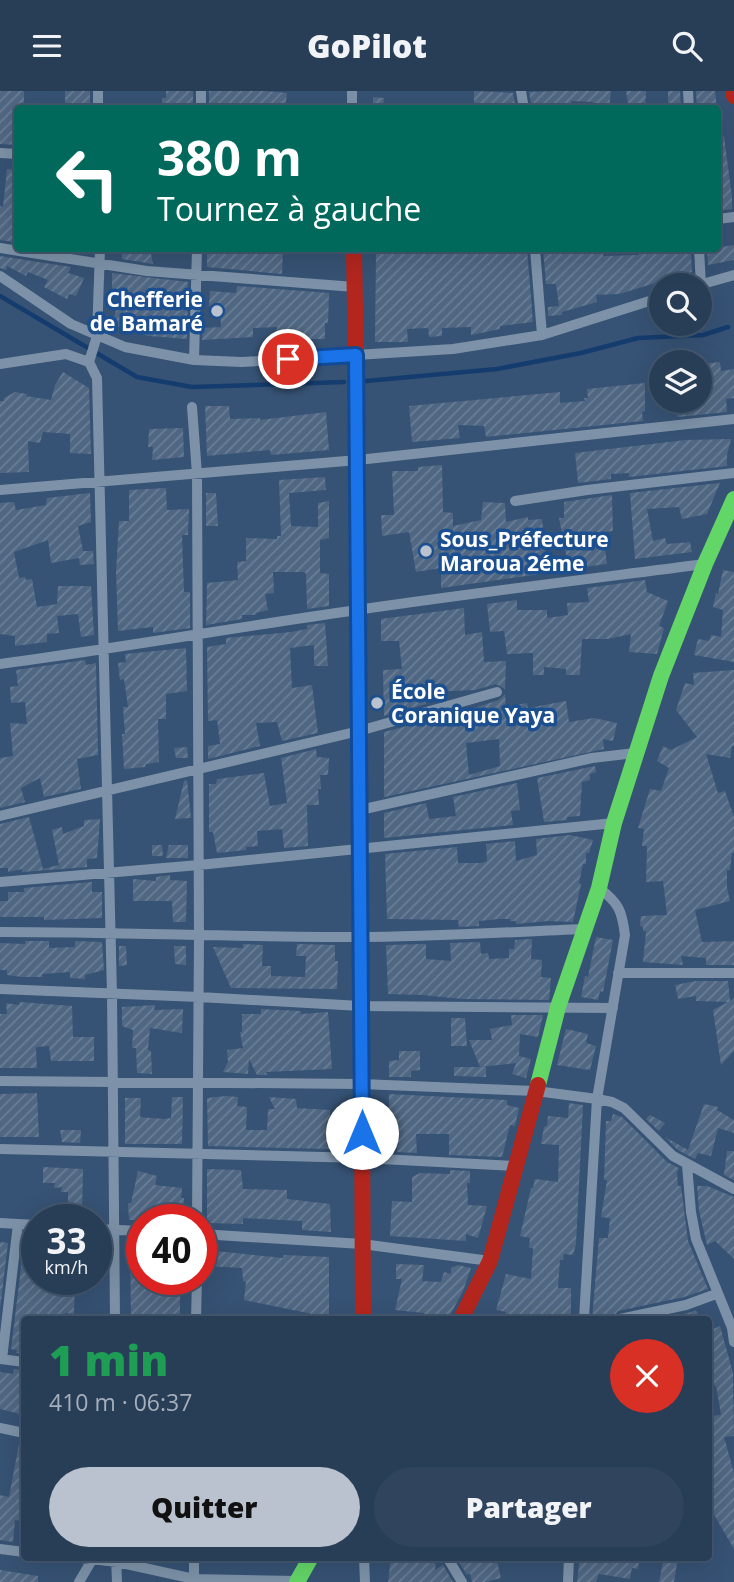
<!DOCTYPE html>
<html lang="fr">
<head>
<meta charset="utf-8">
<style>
  :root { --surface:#283e57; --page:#30455d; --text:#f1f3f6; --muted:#a5aeba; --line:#44576d; --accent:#b9c2ce }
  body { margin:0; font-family:"Open Sans",sans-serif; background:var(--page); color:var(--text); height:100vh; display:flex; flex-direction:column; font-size:26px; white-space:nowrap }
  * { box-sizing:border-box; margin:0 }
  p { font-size:23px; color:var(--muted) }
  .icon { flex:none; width:38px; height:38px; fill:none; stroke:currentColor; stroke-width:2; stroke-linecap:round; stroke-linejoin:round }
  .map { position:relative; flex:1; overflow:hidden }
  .side { position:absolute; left:21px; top:1225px; width:691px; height:245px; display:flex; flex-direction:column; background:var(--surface); border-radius:7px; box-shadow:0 7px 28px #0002,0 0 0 2px var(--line) }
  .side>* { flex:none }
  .top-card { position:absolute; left:14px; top:14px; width:707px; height:147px; border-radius:7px; box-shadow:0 7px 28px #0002,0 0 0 2px var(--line); background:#00695c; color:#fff; overflow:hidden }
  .controls { position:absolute; left:649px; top:182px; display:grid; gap:14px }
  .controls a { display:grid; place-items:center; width:63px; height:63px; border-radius:50%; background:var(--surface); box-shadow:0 7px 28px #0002,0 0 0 2px var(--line); font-size:35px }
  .speed { position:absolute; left:21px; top:1113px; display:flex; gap:14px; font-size:35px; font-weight:700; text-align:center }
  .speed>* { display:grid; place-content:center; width:91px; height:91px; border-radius:50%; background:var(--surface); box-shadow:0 7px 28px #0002,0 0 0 2px var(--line); line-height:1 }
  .speed small { font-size:18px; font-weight:400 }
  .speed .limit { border:10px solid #d22; background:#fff; color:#111 }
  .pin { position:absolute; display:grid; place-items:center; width:60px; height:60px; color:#fff; margin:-30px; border:4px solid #fff; border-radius:50%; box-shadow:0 2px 7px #0007 }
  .me { position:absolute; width:77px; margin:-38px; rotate:0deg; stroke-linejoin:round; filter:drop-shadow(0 0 5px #0008) }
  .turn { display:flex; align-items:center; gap:24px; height:147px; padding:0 28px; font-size:32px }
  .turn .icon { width:91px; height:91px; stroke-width:2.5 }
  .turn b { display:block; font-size:49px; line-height:60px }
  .round { display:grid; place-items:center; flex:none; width:74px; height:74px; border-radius:37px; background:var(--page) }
  .overview { display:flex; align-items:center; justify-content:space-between; height:119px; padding:0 28px }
  h1 { font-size:42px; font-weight:800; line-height:52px; color:#1e9e55 }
  .action { display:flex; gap:14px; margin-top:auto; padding:14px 28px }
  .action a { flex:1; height:80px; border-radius:42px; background:var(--accent); color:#111; font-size:28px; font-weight:800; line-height:80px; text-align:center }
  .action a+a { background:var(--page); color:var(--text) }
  header { display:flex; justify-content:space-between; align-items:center; height:91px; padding:0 28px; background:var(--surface); font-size:32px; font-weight:800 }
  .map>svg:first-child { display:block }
</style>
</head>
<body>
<header><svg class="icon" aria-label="menu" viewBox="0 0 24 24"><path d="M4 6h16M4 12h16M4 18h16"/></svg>GoPilot<svg class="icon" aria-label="search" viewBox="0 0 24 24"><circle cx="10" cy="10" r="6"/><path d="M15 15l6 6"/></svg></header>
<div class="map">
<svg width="734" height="1491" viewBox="0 0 734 1491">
  <defs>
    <pattern id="building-hatch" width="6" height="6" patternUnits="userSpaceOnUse" patternTransform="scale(1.75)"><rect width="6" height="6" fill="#506783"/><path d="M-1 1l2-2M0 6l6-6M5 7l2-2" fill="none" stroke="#6a7e96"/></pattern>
  </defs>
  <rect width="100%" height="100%" fill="#365274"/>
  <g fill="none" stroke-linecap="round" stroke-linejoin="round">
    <path stroke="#153c6e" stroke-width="4.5" d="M0,205L137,286L192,296L344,291
      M366,290L497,278L581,262L638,247L703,244L728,236"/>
  </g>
  <path fill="url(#building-hatch)" fill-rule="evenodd" d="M0,0H24V18H18L17,54L0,53Z
    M65,0H90V18H65Z
    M166,0H193V18H162V7H166Z
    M209,0H265L287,2L285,18H209Z
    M474,0L513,2L516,18H474Z
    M557,0H611L609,18H592L593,11L571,10V18H532L529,1Z
    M626,0H646L645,18H629Z
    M668,0H680L681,18H668Z
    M696,0H715L717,18H697Z
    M373,6L384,7L383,18H373Z
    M718,45H724L732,106V118L718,120Z
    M7,78L18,79V136L14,151L0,149V115L3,116Z
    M734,154V169L708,174L707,158Z
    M207,158L233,160V158H283L282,183L207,176Z
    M407,158H527L533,231L500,235V238L471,244V236L442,237V245L429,246L428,237L407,238L408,251H375L376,160Z
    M543,158H604L603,165L638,164L636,158H691L692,181L619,203L596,204L597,211L562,221V224L548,225V216L559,215L556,193H546Z
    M122,161L151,163L153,173L122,168Z
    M0,165L71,176L68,182L84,187L76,205L69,203L67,208L44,196L48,189L28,181L26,185L7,175L6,179L0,177Z
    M112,182L188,191L187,248L149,245L112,234L120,204L112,206Z
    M237,195L329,202L328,232H325V248H282V246H276L277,236L253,237V246L202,249L203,237L221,236L220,216L209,215L210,200L236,202Z
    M720,271L721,280L734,278V307L726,308L727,321L678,326L677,310H700V283L705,282L702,273Z
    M63,281L89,297L91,363L70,362V343L43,341L40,352L28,350L29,381L0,382V310H4V307L15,301L27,303L26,305L51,309L55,294Z
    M645,292V320L642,321L643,330L486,346L484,335L458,334L460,347L412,351L409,315L560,301V312L585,310L584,307H588L587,298Z
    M205,315H229L230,328L260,327V329L326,321L329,359L271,364L270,359L207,365Z
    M183,337L184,366L152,369L153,356H148L149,338Z
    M731,348L727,364V375L629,386V382L611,383V388L578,392L575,362L686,349Z
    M442,374L443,421L453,422V435L481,429L483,411L505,412L506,431L528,426V429L542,428L548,482L441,497V477L416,481L409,441L382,445L381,424H394L392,380H418V376Z
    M325,386L326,399L289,402L291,435L318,436V412L329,410V447L320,449V482L329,483V515L307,518L306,483L304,481H273L274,502L265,503L268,519L256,522L255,524H242V528L206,534L207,492L238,489L237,471L246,470V447L277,448V445H281L279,389Z
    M720,392L707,423L682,428L679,416L647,418L653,450L665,447L667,453L690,451L692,461L635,468L630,402Z
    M166,397L167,419L189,418L188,444H182L184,501H190V537L153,542V536L118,540L116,481L119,430H129V399Z
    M90,402L91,431L78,435L83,460H93L94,473L80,474L79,467L51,472L48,449L14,461L19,487L25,486L26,489L32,488L37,516L57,513L58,495H91L94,544L81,546L78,523L57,525L59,542L47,543V551L15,555V545L0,543V412L14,411L16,419L46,414L47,407Z
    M206,402H216L218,435H206Z
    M612,404L613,440L603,441L607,473L569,478L559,427H564V411Z
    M723,479L734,481V571L694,564L698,548L709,550L711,544L721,546L723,519L713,516L716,502L718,503Z
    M645,489L647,501L668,510L659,535L664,537L657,563L629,561L631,543L608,548H582L580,584H566V578L544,576V584H533V562L507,563L504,540L490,541L487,513L517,509V519H547V527L568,524L567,512L589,511L587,497Z
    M464,517L465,544L482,541L484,571L506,570L505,598L496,593L475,599L425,601L426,613L384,625L383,579L402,578L399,550H381V528Z
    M325,532L328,575H314V554L290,557L292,597L312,594L318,642L282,650L277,631L256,632L260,655L208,668V655L220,653L217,629L208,630L207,556L226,553V547L291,541L307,538V534Z
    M186,557L187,600L166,603V628H158L159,671L146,673L145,676L124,678L122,643H125L123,616H128L124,588L120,589L118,572L126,571L125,563Z
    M85,569L86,574L96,572L98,664L77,668L81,698L44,706L40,687L21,697L25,711L0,717V667L13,665L10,632L27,633L25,611L11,612L10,596L18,595L16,579Z
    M734,579V655H732L730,667L706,663L718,702L725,700L734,726V762H732L730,779H727V797L730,810L695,819L702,851L734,850V874H706V867L681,865L683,874L643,871L646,840H643V836L640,835L641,825L667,824L663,790L646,791L647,755H642L644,738L638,737L650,698L661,700L669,677L657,670L663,655L671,659L697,646L676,619L685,592L694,594L693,582Z
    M505,603L506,616L527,612L528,617L566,610L569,631L594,627L617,632L613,650L603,648L604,658L384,706V641L458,622L499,609ZM499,648L500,675L469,684L466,652Z
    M187,656L188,667H176L174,657Z
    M316,658L317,666L329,667L328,684H320L321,698H318L319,714H307L308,755L284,757L282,738L257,740L258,755L246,756V759L217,762L213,741H209V693H216L217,688L264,682L270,715L287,712L281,667Z
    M595,675L596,681L590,683V689L582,691L580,725L567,726V729L544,731L537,687Z
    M187,689L191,727L175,728L184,690Z
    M517,692L520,719L511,720L513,734L384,747V722L426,712L429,728L456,725L453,706Z
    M29,726L43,778L59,774L52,739L62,736L63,743L84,735V729L100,728L97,767L87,768V776L22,781V778L8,781V777H0V733Z
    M570,744L593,749L589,762H586V773H583L579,792L581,793L573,831L548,830L516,833V830H510V828H500L479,830V835L459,836L458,829L387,828L385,763L457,756L458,772H482L487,770L486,753L515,750L516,770L537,764L536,748Z
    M152,754H162L163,765H152Z
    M169,754H188V767H166Z
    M170,784V789L187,790L186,831H173L172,810H133V788L156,790V786Z
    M92,791V801H102V827L44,829V826H0V810H8V801H24V797Z
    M596,846L613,849L603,901L600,900L598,909L581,906L585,885L588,886Z
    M532,848L531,868L542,869L541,886L551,887L549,909L463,908L422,904L388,903L386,854L426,853V868L451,870L450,852L480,851L481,863L488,862L489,868L509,867V858H514L515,849Z
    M25,850H49V857L75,856V850L102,851L104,879L85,884V888L70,887V881L42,883L43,886H22L7,884V879H0V852L25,853Z
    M243,853L263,854L262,875H271V885L305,886L306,865H296L297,853L335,854V870H338L337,898L231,897L213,856L243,857Z
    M119,855H126L127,874L119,875Z
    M174,855H186V874L175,873Z
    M696,890H728L730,910L734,907V960L721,974L713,919L728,911L696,910V905L678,908L675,894Z
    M19,911L72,915L73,946H94V970H51L49,955L36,956L37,977H0V923H7L6,912L19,914Z
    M155,914L154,919L183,918L182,942L150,937L148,959L151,960L152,983L137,982L136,957H132L133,939L122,935V916Z
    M261,918L301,920V923L328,921L332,978L266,981L267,984H257L249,968L248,983L223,981L228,971L227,959L243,957L240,941H242V923H261Z
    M511,924H543L538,946L520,943L519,965L531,968L526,987L512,983L516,972L480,976L469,949H492L490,938L512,934Z
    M451,927H465L467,955H451Z
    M566,938L588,943L586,952L596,955L590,979L557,974Z
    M399,960H420V979L411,980V986H389V970L399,969Z
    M454,976H486V986L454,985Z
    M37,1002L39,1046H0V1003Z
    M389,1003L507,1009V1014L519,1017L515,1035L510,1034L502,1066L449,1064V1043H416L417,1062L397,1061L398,1035H394L393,1023L389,1022Z
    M226,1005L238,1006L237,1015L247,1016L246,1039H267L268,1018H275L269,1006L296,1008L297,1017L330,1019V1058L208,1055L207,1007Z
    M172,1006H183L182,1053H125V1007H141L140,1026L164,1028L171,1027Z
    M569,1012L583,1014L576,1153L573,1164L564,1163L563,1169H560L558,1197H571V1228H504L506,1221L496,1219L506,1183L531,1188L533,1157H529L530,1147L520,1145L531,1097H533L535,1088L558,1091L559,1054L541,1053L544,1036L547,1035L548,1025L568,1027Z
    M704,1013L718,1016L717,1019L734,1029V1042L718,1037L711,1065L698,1062L695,1068L678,1059L665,1046L688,1059Z
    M613,1023L622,1026L667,1071L679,1077L677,1081L678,1095H681L688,1150L708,1198L684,1206L618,1220L612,1228H592L599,1147H608L610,1127L601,1126L607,1089H604L606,1030H611Z
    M650,1024L665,1032L659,1040L646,1028Z
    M60,1039H81L80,1052L62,1051Z
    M727,1060H734V1089L724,1084Z
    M43,1076L83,1078L82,1123H68V1101H61L62,1096L54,1097L55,1092H43Z
    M207,1078L241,1079L243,1098L287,1099V1108L330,1113L331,1141L302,1139V1130L243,1127V1133L207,1132Z
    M450,1079L470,1080V1092H467L468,1114L487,1115L478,1147L466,1143V1150L390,1145L392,1110L412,1111V1086L420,1082L450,1083Z
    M138,1080L157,1085L155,1094L182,1097L181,1107H184L183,1125H177V1129H129L128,1112H131Z
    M697,1095H707L734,1106V1168L715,1150L707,1154L699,1120Z
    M0,1151L8,1152L0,1218Z
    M24,1153H37V1189L75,1193L74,1223L65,1222V1228H24V1263L16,1262L17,1259L11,1258Z
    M130,1154H142V1188H175V1205H180V1228H131Z
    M207,1159L283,1167L284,1164L329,1166V1224H324V1228H311L312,1223L244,1209L246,1191L243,1190L242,1177L206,1175Z
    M396,1173L424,1174L422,1190L441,1191L444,1181L451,1183V1177L458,1174L471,1177L463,1200L448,1228H423L424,1222L395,1219L402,1188H396Z
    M696,1219L700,1228H656L688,1222Z
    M720,1235L733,1282L734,1345L724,1346L734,1382V1458L709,1415V1325L721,1324L716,1295L709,1293V1240Z
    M14,1278L24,1279V1324L0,1318V1281L13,1283Z
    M19,1353L24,1354V1413L23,1430L15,1429L13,1451L0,1449V1404L9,1406Z
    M391,1466H436L435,1479L443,1474L453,1491H388Z
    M456,1466H496L501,1487L485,1491H472L470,1482L467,1484Z
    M580,1466H640L638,1478L632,1477L630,1488L599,1483L596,1491H577Z
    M664,1466H678L674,1491H659Z
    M0,1479L38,1485V1491H0Z"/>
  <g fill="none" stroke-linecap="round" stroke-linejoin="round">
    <path stroke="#7d92a8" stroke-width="10" d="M98,0V18
      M352,0V18
      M521,0L524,18
      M688,0L689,18
      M201,18V0
      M0,62L18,63
      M718,128L734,126
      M0,157L147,180L355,196
      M535,158L542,244
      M699,158L701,194
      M0,185L71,233L125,256L194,269L242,271L453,258L542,244L662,206
      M699,194L734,184
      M194,269L197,158
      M89,271L97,245L100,158
      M0,273L66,263L89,271L97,287L112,903L115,1228
      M192,316L197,383L199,846L197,1129
      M0,399L358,369L734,328
      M515,410L587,399L734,382
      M0,573C119,557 238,536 357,519C473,502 589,488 705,473
      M360,719L592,667L635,662
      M0,725L359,640L497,601
      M0,791L199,774L614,732
      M0,841C119,841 237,846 356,846C432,846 508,841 584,838
      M618,882H734
      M0,898L199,906L361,915L613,917
      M0,990L361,993L536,1000L597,1008L612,1011L624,1017L673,1065L734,1098
      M0,1058L362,1067L517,1075
      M687,1074L691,1121L696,1148L732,1237L734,1251
      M0,1132L37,1134
      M96,1138L142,1140
      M201,1143L362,1153L490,1170
      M196,1228L197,1188
      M584,1228L597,1008L625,844C622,820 619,812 599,797
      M620,1228L686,1214L716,1203
      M0,1268L24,1271
      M2,1268L18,1133
      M0,1337L24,1342
      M0,1458L24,1461
      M73,1466L117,1471L194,1488L298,1490
      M116,1466L117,1491
      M364,1466L365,1491
      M447,1466L462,1491
      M79,1491L92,1469
      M194,1491V1466
      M568,1491L569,1466"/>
    <path stroke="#63d668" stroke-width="16" d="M357,334L362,1011
      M538,994L558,916L599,797L614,732L661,585L705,473L734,408
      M297,1491L311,1466"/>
    <path stroke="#b3261e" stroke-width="16" d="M733,0L734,5
      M354,158L357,334
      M362,1011L363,1228
      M461,1228L490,1170L538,994"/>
  </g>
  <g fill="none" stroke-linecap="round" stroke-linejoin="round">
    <g stroke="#114b97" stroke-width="18">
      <path id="route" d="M288,268L356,264L362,1042"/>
    </g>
    <use href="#route" stroke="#1a73e8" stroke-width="12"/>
  </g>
  <g fill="#b9c2ce" stroke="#1b4f8f" stroke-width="2.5">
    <circle cx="217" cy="220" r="7"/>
    <circle cx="426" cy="460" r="7"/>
    <circle cx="377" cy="612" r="7"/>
  </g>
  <g text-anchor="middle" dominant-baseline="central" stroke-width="7" stroke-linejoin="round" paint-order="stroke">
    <g font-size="21" font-weight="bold" fill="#fff" stroke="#1b4f8f" text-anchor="start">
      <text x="203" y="208" text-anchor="end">Chefferie<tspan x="203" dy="24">de Bamaré</tspan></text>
      <text x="440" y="448">Sous_Préfecture<tspan x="440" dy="24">Maroua 2éme</tspan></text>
      <text x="391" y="600">École<tspan x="391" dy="24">Coranique Yaya</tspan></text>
    </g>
  </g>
</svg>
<div class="controls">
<a><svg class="icon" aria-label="search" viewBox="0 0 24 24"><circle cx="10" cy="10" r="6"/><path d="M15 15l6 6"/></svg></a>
<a><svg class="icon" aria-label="layers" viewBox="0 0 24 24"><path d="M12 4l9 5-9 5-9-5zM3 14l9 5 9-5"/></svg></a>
</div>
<div class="speed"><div>33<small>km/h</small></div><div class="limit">40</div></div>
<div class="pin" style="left:288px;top:268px;background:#d93025"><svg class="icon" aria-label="arrive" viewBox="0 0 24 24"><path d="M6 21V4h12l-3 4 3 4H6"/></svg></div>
<svg class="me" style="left:362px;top:1042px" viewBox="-20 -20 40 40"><circle r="19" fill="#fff"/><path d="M0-13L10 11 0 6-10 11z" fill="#1a73e8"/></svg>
<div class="top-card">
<div class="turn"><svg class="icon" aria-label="left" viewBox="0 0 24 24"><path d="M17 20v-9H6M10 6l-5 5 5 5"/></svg><div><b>380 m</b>Tournez à gauche</div></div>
</div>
<section class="side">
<div class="overview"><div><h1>1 min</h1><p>410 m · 06:37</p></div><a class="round" style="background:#d93025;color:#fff"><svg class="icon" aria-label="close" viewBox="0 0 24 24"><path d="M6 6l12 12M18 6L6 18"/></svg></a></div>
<div class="action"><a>Quitter</a><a>Partager</a></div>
</section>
</div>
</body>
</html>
